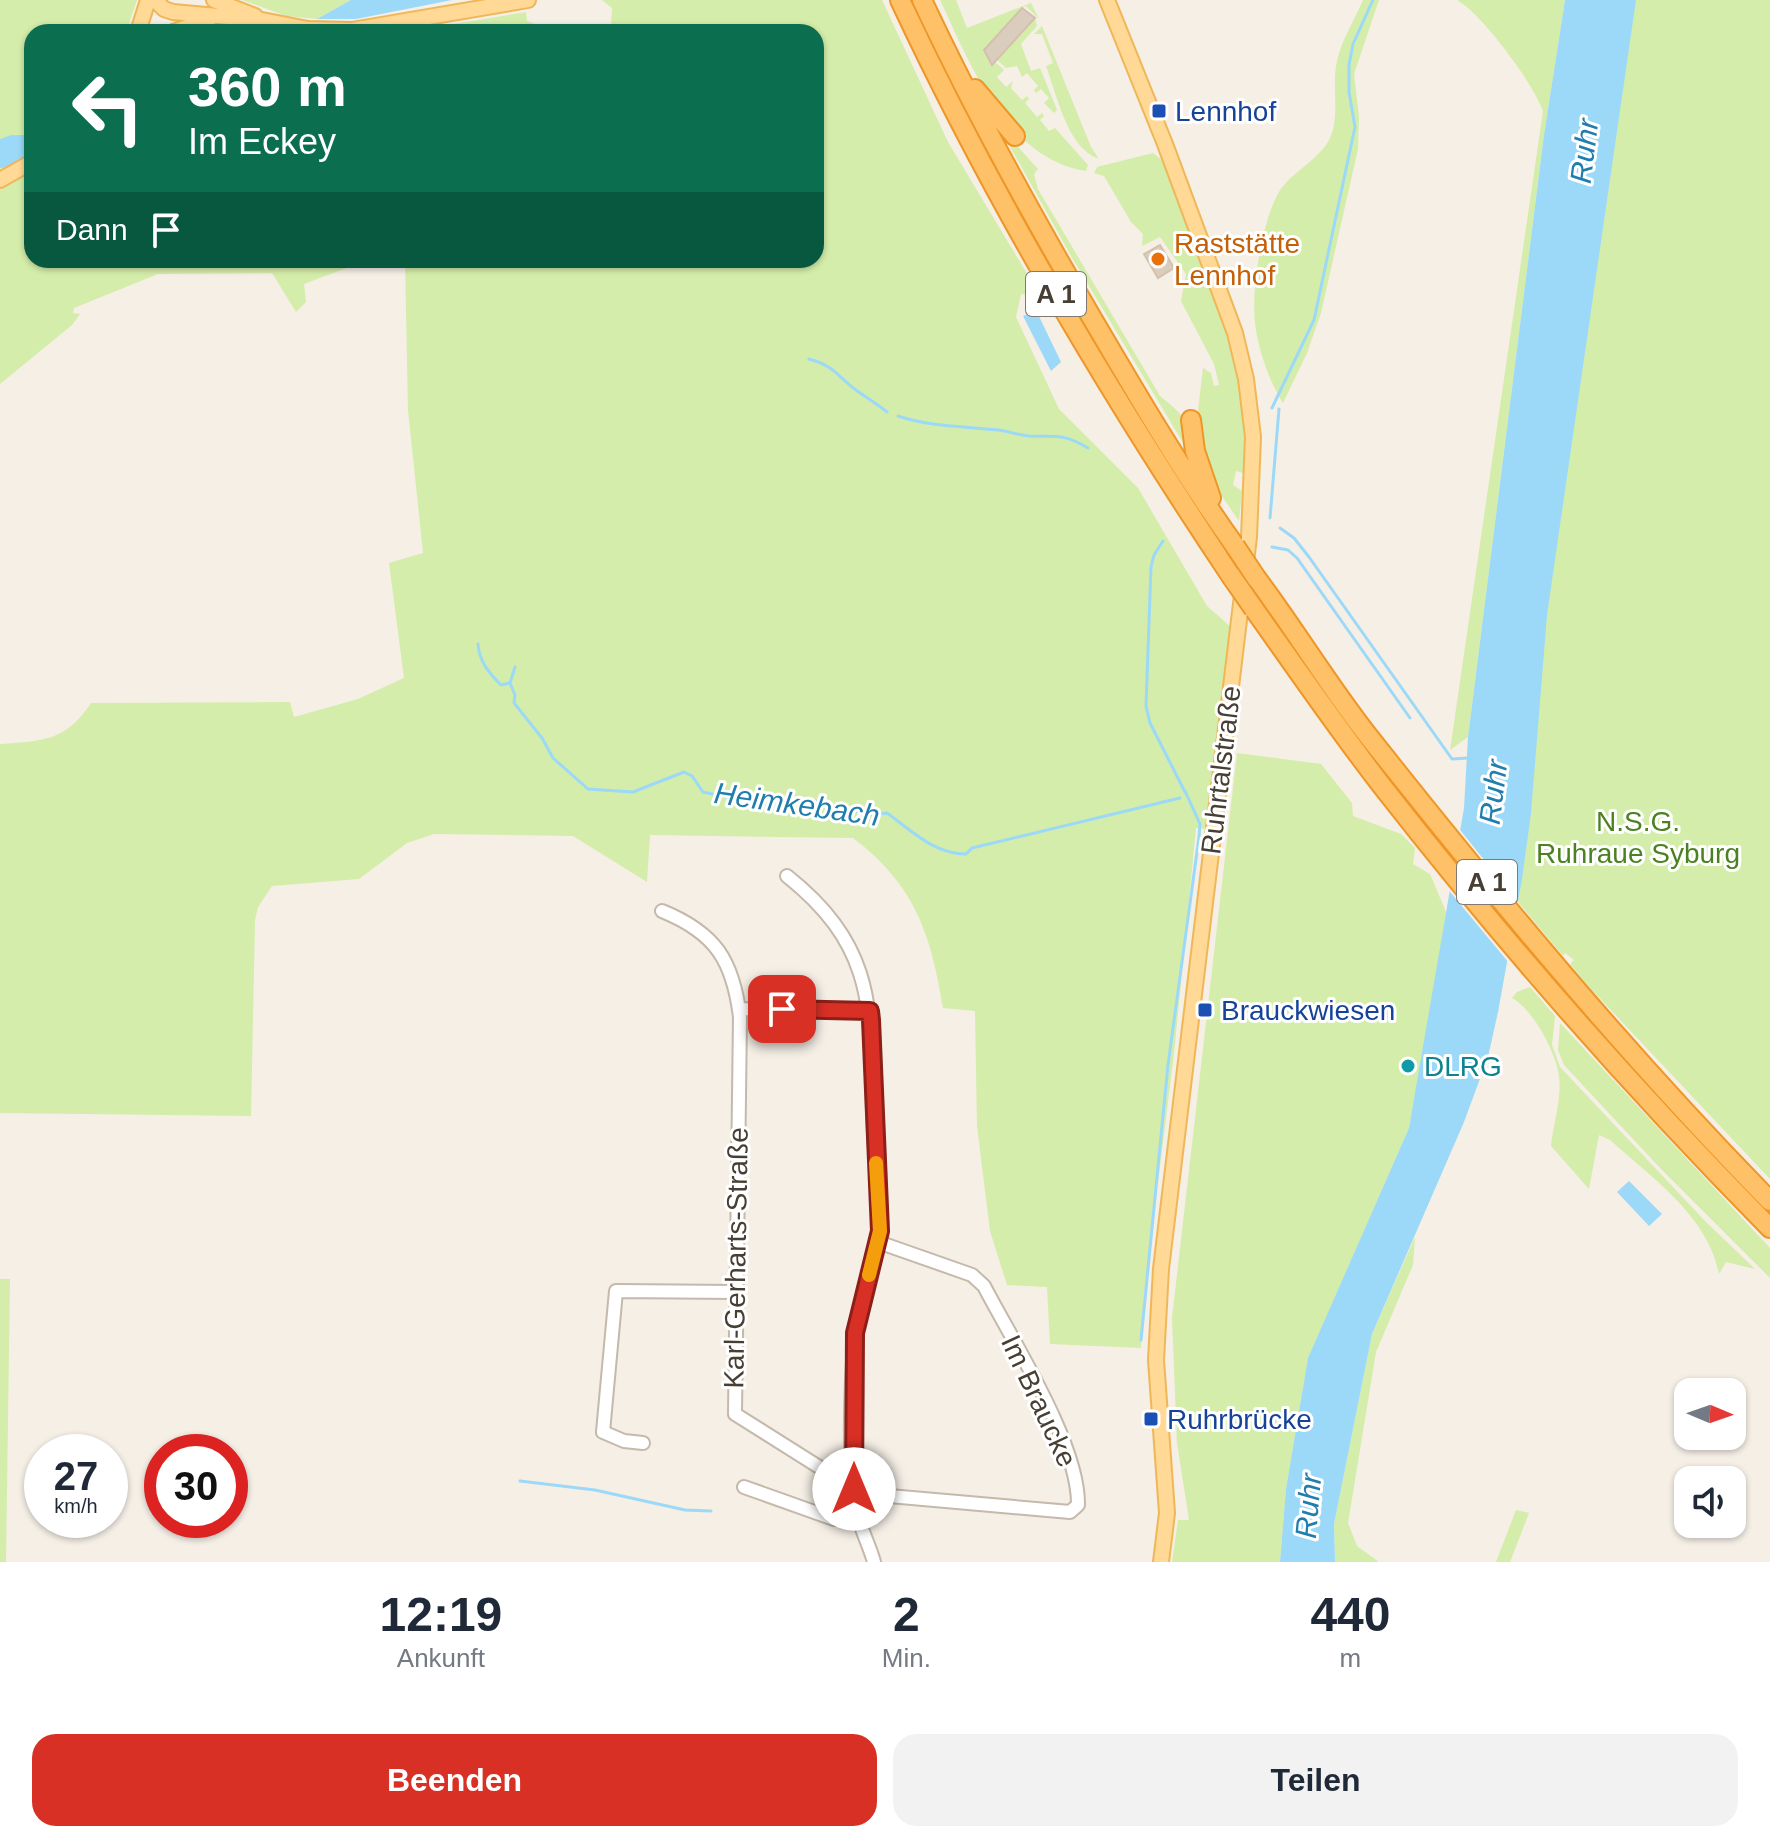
<!DOCTYPE html>
<html lang="de">
<head>
<meta charset="utf-8">
<style>
  :root { --surface:#fff; --page:#f2f2f3; --text:#1f2937; --muted:#747a83; --accent:#d93025 }
  body { margin:0; font-family:Arial,sans-serif; background:var(--page); color:var(--text); height:100vh; display:flex; flex-direction:column; font-size:30px; white-space:nowrap }
  * { box-sizing:border-box; margin:0 }
  p { font-size:26px; color:var(--muted) }
  .icon { flex:none; width:44px; height:44px; fill:none; stroke:currentColor; stroke-width:2; stroke-linecap:round; stroke-linejoin:round }
  .map { position:relative; height:1562px; overflow:hidden }
  .sheet { display:flex; flex-direction:column; background:var(--surface); flex:1 }
  .sheet>* { flex:none }
  .banner { position:absolute; left:24px; top:24px; width:800px; height:244px; border-radius:24px; box-shadow:0 2px 6px #0004; background:#0b6e4f; color:#fff; overflow:hidden }
  .needle { width:52px; rotate:92deg }
  .fabs { position:absolute; left:1674px; top:1378px; display:grid; gap:16px }
  .fabs a { display:grid; place-items:center; width:72px; height:72px; border-radius:16px; background:var(--surface); box-shadow:0 2px 6px #0004; font-size:40px }
  .speed { position:absolute; left:24px; top:1434px; display:flex; gap:16px; font-size:40px; font-weight:700; text-align:center }
  .speed>* { display:grid; place-content:center; width:104px; height:104px; border-radius:50%; background:var(--surface); box-shadow:0 2px 6px #0004; line-height:1 }
  .speed small { font-size:20px; font-weight:400 }
  .speed .limit { border:12px solid #d22; background:#fff; color:#111 }
  .pin { position:absolute; display:grid; place-items:center; width:68px; height:68px; color:#fff; margin:-34px; border-radius:16px; box-shadow:0 4px 12px #0006 }
  .me { position:absolute; width:88px; margin:-44px; rotate:0deg; stroke-linejoin:round; filter:drop-shadow(0 0 6px #0008) }
  .turn { display:flex; align-items:center; gap:28px; height:168px; padding:0 32px; font-size:36px }
  .turn .icon { width:104px; height:104px; stroke-width:2.5 }
  .turn b { display:block; font-size:56px; line-height:68px }
  .then { display:flex; align-items:center; height:76px; padding:0 32px; background:#0003; gap:16px; font-size:30px }
  .eta { display:flex; justify-content:space-evenly; align-items:center; height:136px; text-align:center }
  .eta b { font-size:48px; font-weight:600; line-height:56px }
  .cta { display:flex; gap:16px; margin-top:auto; padding:16px 32px }
  .cta a { flex:1; height:92px; border-radius:24px; background:var(--accent); color:#fff; font-size:32px; font-weight:600; line-height:92px; text-align:center }
  .cta a+a { background:var(--page); color:var(--text) }
  .map>svg:first-child { display:block }
</style>
</head>
<body>
<div class="map">
<svg width="1770" height="1562" viewBox="0 0 1770 1562">
  <rect width="100%" height="100%" fill="#f5efe6"/>
  <path fill="#d4edaa" d="M0,0H137L126,32H32V260H383L352,266L304,284L306,302L296,312L272,273L158,274L74,308L73,313L80,314L72,325L0,384Z
    M242,0H351L317,19L286,16Z
    M602,0H882L948,142L1041,297L1021,294L1016,317L1059,409L1138,488L1207,606L1231,627L1207,829L1196,828L1174,1054L1144,1295L1141,1348L1050,1344L1047,1287L1007,1285L990,1231L977,1126L975,1011L943,1008C931,934 915,885 853,838L650,835L647,882L573,836L434,834L407,843L359,879L272,886L258,907L255,920L251,1116L0,1113V744C43,741 66,741 91,703L290,702L294,717L358,699L404,678L389,563L423,553L408,410L405,260H816V32H406L526,12L527,21C541,27 557,33 572,30C591,27 589,23 611,25L612,8Z
    M940,0H956L967,28L1031,3L1039,19L1026,6L1022,8L984,50L991,64L994,61L1004,70L997,77L1006,87L1013,81L1011,88L1022,100L1027,96L1029,99L1025,103L1037,117L1042,113L1044,116L1040,120L1049,131L1055,128L1088,165L1086,171C1007,159 970,64 940,0Z
    M1363,0H1379L1354,74L1359,117L1358,149L1321,313L1307,353L1283,403C1269,381 1258,349 1255,323C1251,291 1262,220 1279,192C1291,172 1317,162 1329,140C1341,117 1331,86 1337,61C1342,39 1354,21 1363,0Z
    M1457,0H1565L1544,135L1468,737L1450,750L1543,111C1533,83 1482,14 1457,0Z
    M1616,0H1770V1179L1591,989L1570,964L1574,960L1565,953L1563,956L1518,902L1514,773Z
    M1035,18L1037,26L1021,44L1031,71L1040,68L1057,110L1054,113L1044,103L1049,98L1041,89L1036,93L1034,90L1038,86L1027,73L1022,77L1017,66L1006,68L996,59Z
    M1042,26L1091,147L1099,159C1067,148 1057,95 1046,66L1053,63L1042,34H1034Z
    M998,125L1038,169L1034,174L1038,189L1160,396C1178,411 1193,420 1185,446L1071,256Z
    M1153,153L1162,160C1193,240 1233,324 1243,411C1245,429 1244,448 1245,466L1243,473L1236,471L1233,485L1242,491L1239,521L1206,473L1197,419L1203,368L1211,373L1214,386L1219,385L1214,364L1181,301L1186,274L1160,237L1142,246L1143,234L1131,222L1104,176L1094,173L1097,167Z
    M1237,753L1321,764L1352,803L1353,816L1401,834L1415,848L1413,864L1430,874L1446,912L1428,1030L1409,1128L1308,1359L1286,1489L1280,1562H1172L1178,1520H1189L1177,1443L1172,1318Z
    M1530,987L1555,1016L1552,1045L1560,1067L1705,1221L1755,1269L1726,1262L1719,1274C1708,1216 1652,1178 1610,1140L1599,1135L1589,1189L1551,1146C1553,1125 1562,1098 1559,1077C1557,1054 1533,1009 1512,998L1517,992Z
    M1560,1023L1770,1248V1278L1662,1170L1564,1065L1558,1050Z
    M1415,1237L1413,1265L1376,1352L1348,1523L1357,1546L1379,1562H1335L1334,1524L1372,1334Z
    M0,1279H10L6,1562H0Z
    M1516,1510L1529,1513L1510,1562H1496Z"/>
  <path fill="#9cd9f8" d="M351,0H452L356,19H317Z
    M1565,0H1636L1547,615L1531,813L1522,879L1498,1012L1488,1057L1464,1122L1372,1334L1334,1524L1335,1562H1280L1286,1489L1308,1358L1409,1128L1464,808L1468,737L1544,135Z
    M11,135H32V164L0,168V139Z
    M1036,310L1061,362L1051,371L1023,316Z
    M1629,1181L1662,1214L1649,1226L1617,1192Z"/>
  <path fill="#f5efe6" d="M1457,826L1521,906L1509,963L1446,887Z"/>
  <g fill="none" stroke-linecap="round" stroke-linejoin="round">
    <path stroke="#9cd9f8" stroke-width="3" d="M809,359C835,366 837,376 856,390C867,398 877,404 887,412
      M1272,408L1314,320L1355,127L1349,92V65L1353,44L1373,0
      M898,416C931,427 963,426 998,430C1008,431 1018,435 1029,436C1056,437 1063,433 1088,448
      M1270,518L1279,409
      M1280,528L1294,538L1309,557L1452,759L1468,758
      M1163,541L1154,555L1151,567L1146,706L1150,723L1185,792
      M1272,547L1288,550L1297,558L1410,718
      M478,644C479,661 489,673 501,685L510,683
      M510,683L515,695L514,703L542,738L553,758L588,789L633,792L684,772L692,776L703,792L769,806L816,801L845,812L850,810L870,815L887,813C912,831 934,854 966,854L972,848L1180,798
      M510,683L515,667
      M1141,1340L1168,1065L1199,837L1200,824L1185,791
      M520,1481L595,1490L685,1510L711,1511"/>
  </g>
  <path fill="#dbcdbd" stroke="#d3c1ad" stroke-width="2" d="M1022,8L1035,18L992,65L984,50Z
    M1160,245L1174,268L1158,278L1144,254Z"/>
  <g fill="none" stroke-linecap="round" stroke-linejoin="round">
    <g stroke="#c4b9aa" stroke-width="16">
      <path id="minor" d="M787,876C885,954 868,1022 874,1133C875,1166 883,1202 879,1235C875,1269 858,1301 855,1335C851,1382 847,1472 858,1516C862,1532 870,1547 874,1562
        M662,911C716,933 733,961 740,1017L735,1414L854,1489
        M739,1009L870,1011
        M643,1443L624,1441L603,1432L616,1291L736,1292
        M744,1487L834,1519L859,1518
        M856,1496L878,1495L1070,1512L1078,1505C1079,1444 1013,1342 984,1286L972,1275L878,1242"/>
    </g>
    <g stroke="#f0b758" stroke-width="18">
      <path id="major" d="M155,0L164,9L173,12L262,20L308,29L352,30L528,0
        M214,0L255,16
        M1107,0L1165,144L1235,333L1246,379L1253,437L1249,537L1161,1269L1156,1360L1167,1513L1161,1562
        M138,32L148,0
        M173,32L209,19
        M0,180L32,162"/>
    </g>
    <g stroke="#ee9627" stroke-width="22">
      <path id="highway" d="M900,0C994,201 1108,392 1231,576
        M922,0C973,109 1031,214 1092,318C1137,395 1183,473 1235,546
        M975,89L1015,136
        M1191,420L1195,451L1211,498
        M1257,579C1297,632 1331,690 1373,742C1499,901 1628,1056 1770,1201
        M1254,609C1296,668 1337,728 1382,786C1503,941 1632,1088 1770,1228"/>
    </g>
    <use href="#minor" stroke="#fff" stroke-width="12"/>
    <use href="#major" stroke="#ffd995" stroke-width="14"/>
    <use href="#highway" stroke="#ffc167" stroke-width="18"/>
    <g stroke="#ee9627" stroke-width="22" stroke-linecap="butt">
      <path id="highway-bridge" d="M1235,546L1257,579
        M1231,576L1254,609"/>
    </g>
    <use href="#highway-bridge" stroke="#ffc167" stroke-width="18"/>
  </g>
  <g fill="none" stroke-linecap="round" stroke-linejoin="round">
    <g stroke="#8d1f18" stroke-width="20">
      <path id="route" d="M782,1009L870,1011L871,1020L880,1231L855,1333L854,1489"/>
    </g>
    <use href="#route" stroke="#d93025" stroke-width="14"/>
    <path stroke="#f59e0b" stroke-width="14" d="M869,1275L880,1231L876,1163"/>
  </g>
  <g fill="#1a4fb4" stroke="#fff" stroke-width="3">
    <rect x="1151" y="103" width="16" height="16" rx="4"/>
    <rect x="1197" y="1002" width="16" height="16" rx="4"/>
    <rect x="1143" y="1411" width="16" height="16" rx="4"/>
  </g>
  <circle fill="#e8710a" stroke="#fff" stroke-width="3" cx="1158" cy="259" r="8"/>
  <circle fill="#0f9aa8" stroke="#fff" stroke-width="3" cx="1408" cy="1066" r="8"/>
  <g text-anchor="middle" dominant-baseline="central" stroke-width="6" stroke-linejoin="round" paint-order="stroke">
    <g fill="#fff" stroke="#7f7971" stroke-width="2">
      <rect x="1026" y="272" width="60" height="44" rx="6"/>
      <rect x="1457" y="860" width="60" height="44" rx="6"/>
    </g>
    <g font-size="26" font-weight="bold" fill="#483f34">
      <text x="1056" y="294">A 1</text>
      <text x="1487" y="882">A 1</text>
    </g>
    <g font-size="28" fill="#164399" stroke="#fff" text-anchor="start">
      <text x="1175" y="111">Lennhof</text>
      <text x="1221" y="1010">Brauckwiesen</text>
      <text x="1167" y="1419">Ruhrbrücke</text>
    </g>
    <g font-size="28" fill="#c56008" stroke="#fff" text-anchor="start">
      <text x="1174" y="243">Raststätte<tspan x="1174" dy="32">Lennhof</tspan></text>
    </g>
    <g font-size="28" fill="#483f34" stroke="#fff">
      <text transform="translate(1221 770) rotate(-83)">Ruhrtalstraße</text>
      <text transform="translate(736 1258) rotate(-89)">Karl-Gerharts-Straße</text>
      <text transform="translate(1039 1401) rotate(65)">Im Braucke</text>
    </g>
    <g font-size="28" fill="#4c8121" stroke="#fff">
      <text x="1638" y="821">N.S.G.<tspan x="1638" dy="32">Ruhraue Syburg</tspan></text>
    </g>
    <g font-size="28" fill="#0d838f" stroke="#fff" text-anchor="start">
      <text x="1424" y="1066">DLRG</text>
    </g>
    <g font-size="30" font-style="italic" fill="#207dae" stroke="#fff">
      <text transform="translate(1584 151) rotate(-83)">Ruhr</text>
      <text transform="translate(1493 792) rotate(-83)">Ruhr</text>
      <text transform="translate(797 804) rotate(8)">Heimkebach</text>
      <text transform="translate(1308 1506) rotate(-85)">Ruhr</text>
    </g>
  </g>
</svg>
<div class="fabs">
<a><svg class="needle" viewBox="-14 -14 28 28"><path d="M0-13l5 13h-10z" fill="#e53935"/><path d="M0 13l5-13h-10z" fill="#747a83"/></svg></a>
<a><svg class="icon" aria-label="sound" viewBox="0 0 24 24"><path d="M4 9h4l5-4v14l-5-4H4zM17 9q2 3 0 6"/></svg></a>
</div>
<div class="speed"><div>27<small>km/h</small></div><div class="limit">30</div></div>
<div class="pin" style="left:782px;top:1009px;background:#d93025"><svg class="icon" aria-label="arrive" viewBox="0 0 24 24"><path d="M6 21V4h12l-3 4 3 4H6"/></svg></div>
<svg class="me" style="left:854px;top:1489px" viewBox="-20 -20 40 40"><circle r="19" fill="#fff"/><path d="M0-13L10 11 0 6-10 11z" fill="#d93025"/></svg>
<div class="banner">
<div class="turn"><svg class="icon" aria-label="left" viewBox="0 0 24 24"><path d="M17 20v-9H6M10 6l-5 5 5 5"/></svg><div><b>360 m</b>Im Eckey</div></div>
<div class="then">Dann<svg class="icon" aria-label="arrive" viewBox="0 0 24 24"><path d="M6 21V4h12l-3 4 3 4H6"/></svg></div>
</div>
</div>
<section class="sheet">
<div class="eta">
<div><b>12:19</b><p>Ankunft</p></div>
<div><b>2</b><p>Min.</p></div>
<div><b>440</b><p>m</p></div>
</div>
<div class="cta"><a>Beenden</a><a>Teilen</a></div>
</section>
</body>
</html>
